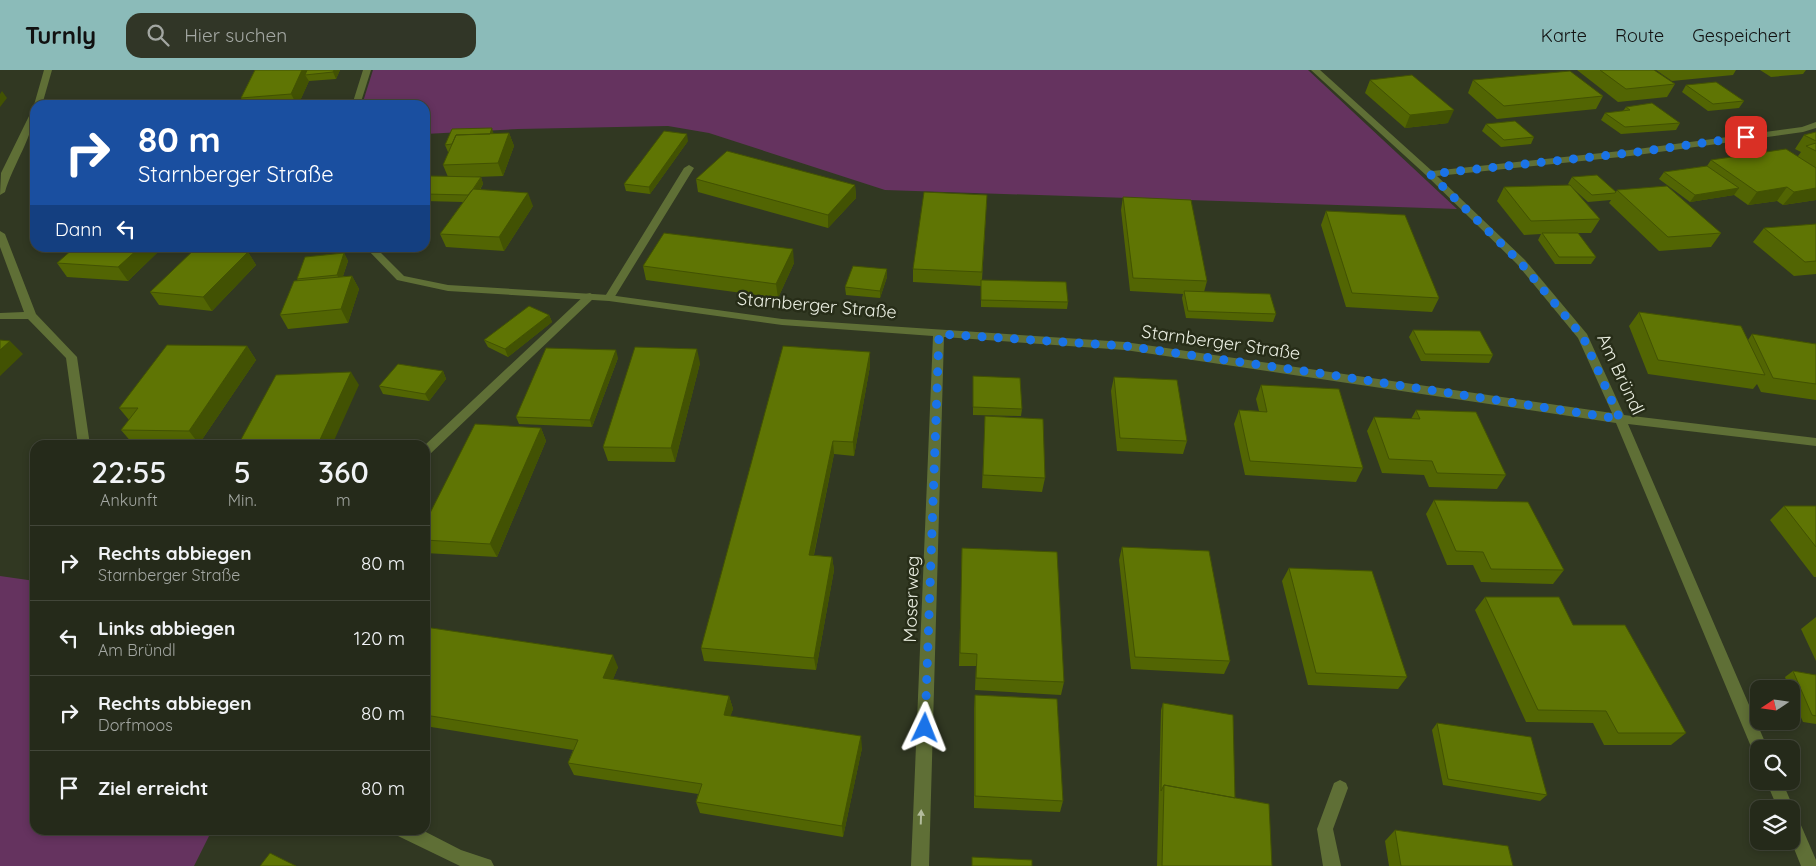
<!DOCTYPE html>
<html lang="de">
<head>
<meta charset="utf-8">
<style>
  :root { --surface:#252a1a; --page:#313627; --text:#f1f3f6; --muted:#a3a7a2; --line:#424639; --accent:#8bbbb9 }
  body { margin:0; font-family:Quicksand,sans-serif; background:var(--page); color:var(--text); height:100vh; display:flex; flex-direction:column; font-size:19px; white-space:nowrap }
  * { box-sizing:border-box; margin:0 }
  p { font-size:16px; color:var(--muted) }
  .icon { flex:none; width:28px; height:28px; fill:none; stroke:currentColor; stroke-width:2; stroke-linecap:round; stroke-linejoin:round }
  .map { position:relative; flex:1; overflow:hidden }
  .sheet { position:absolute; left:30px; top:370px; width:400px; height:395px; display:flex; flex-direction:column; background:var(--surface); border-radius:15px; box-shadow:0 2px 8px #0003,0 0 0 1px var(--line) }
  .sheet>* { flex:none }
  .banner { position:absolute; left:30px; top:30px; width:400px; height:152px; border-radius:15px; box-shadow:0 2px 8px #0003,0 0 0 1px var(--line); background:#1a4fa0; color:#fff; overflow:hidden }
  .needle { width:32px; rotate:257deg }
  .buttons { position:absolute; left:1750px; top:610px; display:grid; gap:10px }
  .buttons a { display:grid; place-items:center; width:50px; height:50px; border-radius:10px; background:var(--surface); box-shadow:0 2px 8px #0003,0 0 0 1px var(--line); font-size:25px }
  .pin { position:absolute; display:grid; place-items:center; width:42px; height:42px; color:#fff; margin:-21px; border-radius:10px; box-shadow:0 2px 8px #0006 }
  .me { position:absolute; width:55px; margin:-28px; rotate:2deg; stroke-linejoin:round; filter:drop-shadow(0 0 4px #0008) }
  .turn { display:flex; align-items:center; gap:18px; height:105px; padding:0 25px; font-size:22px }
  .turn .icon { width:65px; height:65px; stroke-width:2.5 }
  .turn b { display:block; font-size:35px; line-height:42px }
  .then { display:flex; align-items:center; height:48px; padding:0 25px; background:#0003; gap:10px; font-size:19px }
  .eta { display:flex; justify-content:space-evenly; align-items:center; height:85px; text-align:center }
  .eta b { font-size:30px; font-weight:600; line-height:35px }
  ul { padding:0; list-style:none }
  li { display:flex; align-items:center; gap:15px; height:75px; padding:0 25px; border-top:1px solid var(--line) }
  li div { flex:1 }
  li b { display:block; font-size:19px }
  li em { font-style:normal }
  header { display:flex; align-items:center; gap:30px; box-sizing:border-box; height:70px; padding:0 25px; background:var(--accent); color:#111 }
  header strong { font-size:24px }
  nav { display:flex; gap:28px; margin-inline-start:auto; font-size:18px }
  .search { width:350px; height:45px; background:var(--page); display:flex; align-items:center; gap:12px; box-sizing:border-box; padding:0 18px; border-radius:15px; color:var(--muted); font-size:19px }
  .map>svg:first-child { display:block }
</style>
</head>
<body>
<header>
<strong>Turnly</strong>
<div class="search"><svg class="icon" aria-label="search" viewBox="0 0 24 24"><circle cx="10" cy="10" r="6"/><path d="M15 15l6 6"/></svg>Hier suchen</div>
<nav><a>Karte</a><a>Route</a><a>Gespeichert</a></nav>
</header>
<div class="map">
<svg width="1816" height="796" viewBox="0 0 1816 796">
  <rect width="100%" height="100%" fill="#313822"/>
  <path fill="#65335f" d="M373,0H1308L1457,139L885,120L709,63L668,56L518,59L425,64V35H362Z
    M0,506L35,511V760H212L194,796H0Z"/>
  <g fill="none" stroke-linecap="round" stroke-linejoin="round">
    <path fill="#5f6f36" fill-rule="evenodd" d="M689,95L694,98L614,228L613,230H605L604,228L684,98Z
      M590,223L595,226L594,228L429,385L425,387V375L586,224Z
      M1340,710L1346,713L1348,718L1333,759L1341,796H1323L1317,759L1334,713Z"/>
    <path fill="#5f6f36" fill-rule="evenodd" d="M44,0H52L42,35H35V37L34,35Z
      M363,0H371L360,35H352Z
      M1311,0H1320L1432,101L1630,80L1802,57L1816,52V58L1803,62L1630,86L1437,106L1525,190L1587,264L1624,345L1816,368V376L1628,354L1768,679H1759V686L1754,684L1752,679L1616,353L1125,280L944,267L929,796H911L933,266L782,255L609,231L448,221L397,210L366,178H376L404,206L448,215L609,225L782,249L1125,272L1612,343L1578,268L1517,194L1427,106Z
      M35,39C35,63 12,97 5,122L0,125L1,103L31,42Z
      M0,161L5,164L36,244L77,287L90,375H78L66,288L28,249H0V243L24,242L0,177Z
      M1766,711H1782L1794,739L1792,744L1797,746L1816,790V796H1801L1791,771V739H1778Z
      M396,760H422L461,780L491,790L494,796H460L398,766Z"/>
  </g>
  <path fill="#526503" d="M255,0H340L336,9L309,11L298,35H244L241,28Z
    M1577,0H1654L1675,14L1667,27L1618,32Z
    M1656,0H1736L1733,5L1672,11Z
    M1760,0H1806L1803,4L1771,7Z
    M1370,10L1448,53L1405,58L1365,23Z
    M1473,10L1603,26L1596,39L1497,49L1468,23Z
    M1686,15L1744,31L1739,38L1708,41L1682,22Z
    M1626,37L1680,53L1676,60L1621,64L1601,50L1605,43L1623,41Z
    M1486,54L1534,67L1531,74L1501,77L1482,61Z
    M1816,62V130L1783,135L1777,131L1748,135L1734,125L1690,132L1659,109L1664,102L1707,96L1711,90L1798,86L1801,82L1795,79L1804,65Z
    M509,63L514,76L503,106L475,107H481L483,114L480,120L533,136L504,181L446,177L440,164L463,132L425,131V114L448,107L443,95L449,82H448L445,75L494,64Z
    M688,71L650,124L626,121L624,114Z
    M1572,107L1616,122L1617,120L1721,163L1711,177L1659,181L1609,133L1611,130L1588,132L1568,114Z
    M696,109L855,115L856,128L828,158L698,122Z
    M1504,117L1600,149L1591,163H1576L1596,187L1591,194H1555L1538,170L1541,164L1524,165L1497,131Z
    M987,125L982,210L1068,232L1067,239L981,237V216L913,212V199Z
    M1123,127L1207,211L1204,222L1276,244L1273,252L1186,248L1182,228L1183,224L1130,221L1121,140Z
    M1326,141L1439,228L1432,242L1346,237L1321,155Z
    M1816,154V204L1794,206L1753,172L1764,158Z
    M162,178L128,211L67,207L57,193Z
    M248,182L256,195L212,241L159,235L150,222Z
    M344,183L348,191L343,206H352L359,219L348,253L288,259L280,245L298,211L297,209Z
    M794,193L778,228L646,210L643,196Z
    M887,199V207L880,228L846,225L845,217Z
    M1639,242L1748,270L1752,264L1816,274V330L1761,322L1757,314L1753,319L1648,304L1629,256Z
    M549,245L552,252L508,287L488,277L484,270Z
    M1413,260L1493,285L1489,293L1421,291L1409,267Z
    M247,276L256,290L199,374H133L121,360L129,350L119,338Z
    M618,288L592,357L519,354L516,347Z
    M700,293L675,392L608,391L603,377Z
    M870,296L854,386L834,384L814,485L832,487L834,500L816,600L704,591L701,578Z
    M443,301L446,309L429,331L383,324L379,316Z
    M973,306L1022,339L1021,346L973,345Z
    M1114,307L1187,371L1183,384L1117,381L1111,321Z
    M1261,315L1363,398L1356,412L1245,405L1234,354L1239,340L1259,341L1256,329Z
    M1416,340L1506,405L1497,419L1429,417L1424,405L1382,403L1367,361L1374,347L1411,349Z
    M985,346L1045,408L1042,422L982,418Z
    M541,358L546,371L497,487L425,483V453Z
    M1434,430L1564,500L1553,514L1481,512L1473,495H1447L1426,444Z
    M1784,436H1816V507H1814L1770,450Z
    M1122,477L1230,591L1224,604L1131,599L1119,490Z
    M962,478L1064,612L1061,625L975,620L976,596H959Z
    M1289,498L1407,607L1398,619L1308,615L1282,511Z
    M1485,527L1686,663L1671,675H1604L1593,653L1526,652L1475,540Z
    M1816,547V591L1801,559Z
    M425,557L618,597L613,609L729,626L733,639L730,646L862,678L843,767L700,743L696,732L698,724L574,705L568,693L573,680L425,656Z
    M1793,601L1816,605V654L1803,652L1791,624V619H1789L1785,607Z
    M975,625L1063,731L1060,742L974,738V638Z
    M1163,633L1235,728L1272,796H1157L1161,640Z
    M1437,653L1547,725L1540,731L1443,715L1432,660Z
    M1395,760L1513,796H1389L1385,771Z"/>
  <path fill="#425203" d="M302,0H307L305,5L309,11L298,35H297L291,24Z
    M334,0H340L336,9L333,2Z
    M2,21L7,28L0,37V24Z
    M1454,40L1448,53L1405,58L1410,45Z
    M492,58L494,65L487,70Z
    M509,63L514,76L503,106L498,93Z
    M687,64L688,71L650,124L649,117Z
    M481,107L483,114L472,132L470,125Z
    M31,111H35V116Z
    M855,115L856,128L828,158V145Z
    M1787,117L1777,131L1748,135L1757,122Z
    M1739,118L1734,125L1690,132L1695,125Z
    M1816,118V130L1783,135L1794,122Z
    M528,123L533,136L504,181L499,167Z
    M139,178H162L128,211L118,197Z
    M793,179L794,193L778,228L776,214Z
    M248,182L256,195L212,241L203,227Z
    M344,183L348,191L341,212L337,205Z
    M887,199V207L880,228V221Z
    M352,206L359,219L348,253L341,239Z
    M549,245L552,252L508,287L505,279Z
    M10,271L23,284L0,306V280Z
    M247,276L256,290L199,374L189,361Z
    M697,279L700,293L675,392L671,378Z
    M616,280L618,288L592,357L590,350Z
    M870,282V296L854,386L853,372Z
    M443,301L446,309L429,331L425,324Z
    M351,302L359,315L332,375H318V374Z
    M541,358L546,371L497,487L490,474Z
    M833,371L834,384L811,498L809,485Z
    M832,487L834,500L816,600L814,588Z
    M613,585L618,597L609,620L603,608Z
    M729,626L733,639L727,657L724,645Z
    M861,666L862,678L843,767L842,756Z"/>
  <path fill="#5f7504" stroke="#425203" d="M255,0H302L291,24L241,28Z
    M307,0H334L333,2L305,5Z
    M1600,0H1654L1675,14L1626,19Z
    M1570,1L1603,26L1504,36L1473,10Z
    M1412,5L1454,40L1410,45L1370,10Z
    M1716,12L1744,31L1713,34L1686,15Z
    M1652,33L1680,53L1625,57L1605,43L1630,40L1626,37Z
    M1515,51L1534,67L1504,70L1486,54Z
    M492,58L490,64L456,65L452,74L445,75L452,59Z
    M664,61L687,64L649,117L624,114Z
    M1816,62V71L1804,65Z
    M509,63L498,93L443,95L456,65Z
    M1816,73V81L1806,76Z
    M1786,79L1816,98V118L1794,122L1787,117L1757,122L1711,90Z
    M727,81L855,115L828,145L696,109Z
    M1707,96L1739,118L1695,125L1664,102Z
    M35,105V111H31Z
    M1597,105L1616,122L1615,123L1592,125L1572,107Z
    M430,106L481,107L473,119L468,125L425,124V114Z
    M1570,115L1600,149L1531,151L1504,117Z
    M1667,116L1721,163L1668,167L1617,120Z
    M473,119L528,123L499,167L440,164Z
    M924,122L987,125L982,202L913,199Z
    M1123,127L1191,130L1207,211L1133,208Z
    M1326,141L1405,145L1439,228L1352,223Z
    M1816,154V191L1805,192L1764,158Z
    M664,163L793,179L776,214L643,196Z
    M1542,163H1578L1596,187H1559Z
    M74,178H139L118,197L57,193Z
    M196,178H204L248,182L203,227L150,222Z
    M344,183L337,205L297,209L305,187Z
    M853,196L887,199L880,221L845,217Z
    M352,206L341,239L280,245L294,211Z
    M981,210L1066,212L1068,232L981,230Z
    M1184,221L1270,224L1276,244L1188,241Z
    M529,236L549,245L505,279L484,270Z
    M1639,242L1741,256L1765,305L1658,290Z
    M1413,260L1480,261L1493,285L1425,284Z
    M1752,264L1816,274V314L1773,308Z
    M0,270L10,271L0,280Z
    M167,275L247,276L189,361L121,360L138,338H119Z
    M783,276L870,282L853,372L833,371L809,485L832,487L814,588L701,578Z
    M635,277L697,279L671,378L603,377Z
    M546,278L616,280L590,350L516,347Z
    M398,294L443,301L425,324L379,316Z
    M351,302L318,374L238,375L276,305Z
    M973,306L1020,308L1022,339L973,337Z
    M1114,307L1177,310L1187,371L1120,368Z
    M1261,315L1339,319L1363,398L1250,391L1239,340L1267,342Z
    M1416,340L1476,342L1506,405L1437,403L1432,391L1389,389L1374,347L1420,349Z
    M985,346L1043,349L1045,408L983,405Z
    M475,354L541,358L490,474L425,470V453Z
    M1434,430L1528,432L1564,500L1491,499L1483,482L1456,481Z
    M1784,436H1816V477Z
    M1122,477L1209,481L1230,591L1135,587Z
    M962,478L1057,482L1064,612L976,608L977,584L960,583Z
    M1289,498L1372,501L1407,607L1316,603Z
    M1485,527H1559L1573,555H1625L1686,663H1618L1606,641L1538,640Z
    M425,557L613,585L603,608L729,626L724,645L861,666L842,756L696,732L702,714L568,693L578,670L425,645Z
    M1793,601L1816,605V646L1812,645Z
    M975,625L1057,629L1063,731L975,726Z
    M1163,633L1233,645L1235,728L1164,715L1161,721Z
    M1437,653L1531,667L1547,725L1448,709Z
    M1164,715L1269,734L1272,796H1162Z
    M1395,760L1508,776L1513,796H1401Z
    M270,783L296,796H260Z
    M972,787L1032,790V796H972Z"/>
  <defs><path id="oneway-solid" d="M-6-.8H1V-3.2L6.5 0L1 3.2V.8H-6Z" transform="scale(1.25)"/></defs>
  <use fill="#b3bc9d" href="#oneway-solid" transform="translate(921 747) rotate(-88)"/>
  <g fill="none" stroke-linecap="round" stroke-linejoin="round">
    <path stroke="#1a73e8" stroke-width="9" stroke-dasharray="0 16.2" d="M925,658L939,264L1126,276L1325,304L1620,349L1583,267L1520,192L1430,104L1630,83L1746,67"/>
  </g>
  <g text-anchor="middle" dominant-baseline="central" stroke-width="5" stroke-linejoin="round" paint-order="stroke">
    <g font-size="18" fill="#ebefe2" stroke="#272d18">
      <text transform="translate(817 235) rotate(5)">Starnberger Straße</text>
      <text transform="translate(1221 272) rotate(8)">Starnberger Straße</text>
      <text transform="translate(1621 304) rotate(65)">Am Bründl</text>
      <text transform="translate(911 529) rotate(-88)">Moserweg</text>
    </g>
  </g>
</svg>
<div class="buttons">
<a><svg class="needle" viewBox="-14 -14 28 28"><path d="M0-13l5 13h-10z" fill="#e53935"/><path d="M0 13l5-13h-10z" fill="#a3a7a2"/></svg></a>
<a><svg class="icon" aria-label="search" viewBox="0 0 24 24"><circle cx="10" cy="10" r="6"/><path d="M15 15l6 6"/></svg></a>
<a><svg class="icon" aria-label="layers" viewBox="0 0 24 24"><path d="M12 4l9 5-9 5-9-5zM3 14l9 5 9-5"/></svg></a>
</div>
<div class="pin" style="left:1746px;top:67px;background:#d93025"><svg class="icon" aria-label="arrive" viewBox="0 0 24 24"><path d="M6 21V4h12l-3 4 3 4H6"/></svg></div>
<svg class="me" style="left:925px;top:658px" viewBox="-20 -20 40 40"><path d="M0-17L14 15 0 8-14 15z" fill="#1a73e8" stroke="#fff" stroke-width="4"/></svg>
<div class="banner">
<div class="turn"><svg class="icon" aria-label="right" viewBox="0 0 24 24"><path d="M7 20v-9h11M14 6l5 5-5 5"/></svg><div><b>80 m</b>Starnberger Straße</div></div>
<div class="then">Dann<svg class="icon" aria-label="left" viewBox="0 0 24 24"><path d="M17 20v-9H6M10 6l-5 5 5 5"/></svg></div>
</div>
<section class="sheet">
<div class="eta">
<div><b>22:55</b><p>Ankunft</p></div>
<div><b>5</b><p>Min.</p></div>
<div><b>360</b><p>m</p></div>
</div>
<ul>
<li><svg class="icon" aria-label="right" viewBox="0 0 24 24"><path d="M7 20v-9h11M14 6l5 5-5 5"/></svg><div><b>Rechts abbiegen</b><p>Starnberger Straße</p></div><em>80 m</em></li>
<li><svg class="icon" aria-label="left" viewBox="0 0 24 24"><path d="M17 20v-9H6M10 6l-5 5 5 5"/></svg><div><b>Links abbiegen</b><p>Am Bründl</p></div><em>120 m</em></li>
<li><svg class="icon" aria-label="right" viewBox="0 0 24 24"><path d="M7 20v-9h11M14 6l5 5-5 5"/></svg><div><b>Rechts abbiegen</b><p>Dorfmoos</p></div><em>80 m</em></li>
<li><svg class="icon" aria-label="arrive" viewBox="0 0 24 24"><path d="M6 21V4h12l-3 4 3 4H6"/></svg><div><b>Ziel erreicht</b></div><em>80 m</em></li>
</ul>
</section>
</div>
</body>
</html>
